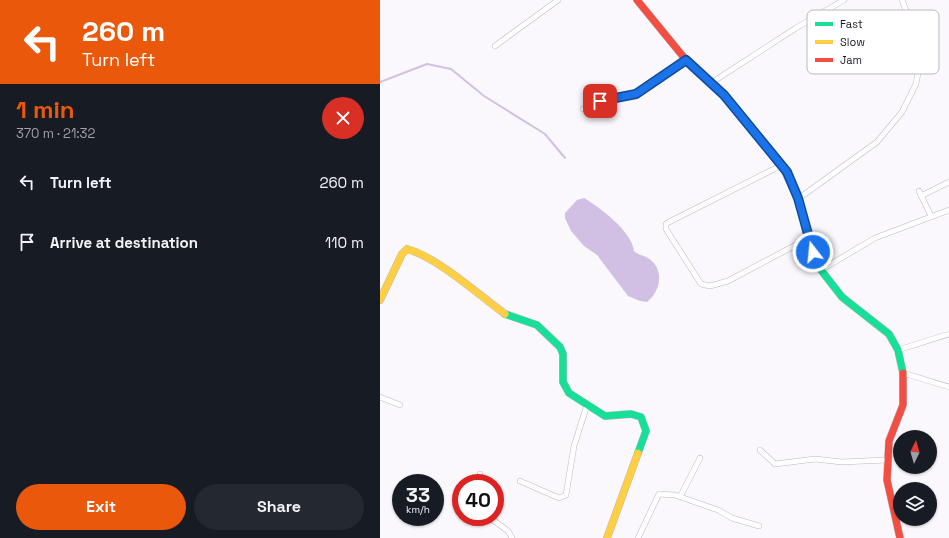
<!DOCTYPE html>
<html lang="en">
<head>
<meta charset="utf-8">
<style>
  :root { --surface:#171b24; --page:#242831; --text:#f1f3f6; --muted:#9ea1a6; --accent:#ea580c }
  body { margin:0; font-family:"Space Grotesk",sans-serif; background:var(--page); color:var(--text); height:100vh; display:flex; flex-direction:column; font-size:15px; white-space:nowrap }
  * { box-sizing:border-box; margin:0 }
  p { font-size:13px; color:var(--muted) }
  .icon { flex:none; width:22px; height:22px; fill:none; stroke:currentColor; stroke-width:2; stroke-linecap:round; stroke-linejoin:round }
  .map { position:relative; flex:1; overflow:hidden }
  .panel { display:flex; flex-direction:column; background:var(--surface); width:380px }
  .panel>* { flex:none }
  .hud { background:#ea580c; color:#fff; overflow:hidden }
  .needle { width:26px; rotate:5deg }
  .fabs { position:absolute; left:513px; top:430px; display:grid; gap:8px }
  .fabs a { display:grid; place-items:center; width:44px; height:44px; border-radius:50%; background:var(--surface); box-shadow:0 1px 3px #0004; font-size:20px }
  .speed { position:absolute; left:12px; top:474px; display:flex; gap:8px; font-size:20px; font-weight:700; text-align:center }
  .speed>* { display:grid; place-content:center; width:52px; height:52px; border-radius:50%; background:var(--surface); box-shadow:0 1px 3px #0004; line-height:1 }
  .speed small { font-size:10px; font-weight:400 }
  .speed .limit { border:6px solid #d22; background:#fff; color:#111 }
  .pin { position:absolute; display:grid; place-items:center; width:34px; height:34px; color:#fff; margin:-17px; border-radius:8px; box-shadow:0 2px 6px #0006 }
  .me { position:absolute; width:44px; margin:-22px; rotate:344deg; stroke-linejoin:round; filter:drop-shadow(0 0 3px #0008) }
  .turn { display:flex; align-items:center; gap:14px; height:84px; padding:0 16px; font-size:18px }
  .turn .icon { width:52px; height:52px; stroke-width:2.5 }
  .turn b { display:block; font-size:28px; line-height:34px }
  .round { display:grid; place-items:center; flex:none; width:42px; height:42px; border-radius:21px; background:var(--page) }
  .head { display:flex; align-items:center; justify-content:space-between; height:68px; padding:0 16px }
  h1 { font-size:24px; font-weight:800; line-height:30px; color:var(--accent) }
  .button { display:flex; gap:8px; margin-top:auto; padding:8px 16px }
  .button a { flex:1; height:46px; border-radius:24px; background:var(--accent); color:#fff; font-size:16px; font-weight:800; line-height:46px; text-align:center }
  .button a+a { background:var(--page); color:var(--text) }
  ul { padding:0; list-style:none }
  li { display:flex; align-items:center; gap:12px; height:60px; padding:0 16px }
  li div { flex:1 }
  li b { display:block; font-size:15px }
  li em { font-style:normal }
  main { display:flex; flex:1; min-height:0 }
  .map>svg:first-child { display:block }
</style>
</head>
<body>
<main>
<section class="panel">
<div class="hud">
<div class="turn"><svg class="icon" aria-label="left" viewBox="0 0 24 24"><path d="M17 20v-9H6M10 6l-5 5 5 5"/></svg><div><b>260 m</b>Turn left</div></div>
</div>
<div class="head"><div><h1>1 min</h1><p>370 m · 21:32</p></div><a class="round" style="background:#d93025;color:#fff"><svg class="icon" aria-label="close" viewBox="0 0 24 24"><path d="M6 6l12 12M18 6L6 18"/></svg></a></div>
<ul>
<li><svg class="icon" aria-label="left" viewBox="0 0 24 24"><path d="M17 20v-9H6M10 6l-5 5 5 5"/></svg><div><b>Turn left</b></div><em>260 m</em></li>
<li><svg class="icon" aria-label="arrive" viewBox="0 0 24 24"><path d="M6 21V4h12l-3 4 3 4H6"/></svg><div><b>Arrive at destination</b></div><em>110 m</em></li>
</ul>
<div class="button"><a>Exit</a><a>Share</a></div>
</section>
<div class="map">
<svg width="569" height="538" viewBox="0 0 569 538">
  <rect width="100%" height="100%" fill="#faf8fd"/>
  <path fill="#d1c0e4" d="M204,198C219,207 252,231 254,251C258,255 263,255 268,258C285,269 281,291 267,302L260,301L248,296L217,255L204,246L191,231L185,218V213L197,200Z"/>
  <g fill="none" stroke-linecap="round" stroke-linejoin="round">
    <path stroke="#d1c0e4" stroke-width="2" d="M0,82L47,64L71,69L104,96L165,134L185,158"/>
    <g stroke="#bcb9bf" stroke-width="6">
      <path id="street" d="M115,46L178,0
        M331,83L416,28L464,0
        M203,109L220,101L256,94L306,60
        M402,165L289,222L286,224V229L321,284L330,286L348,281L429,238
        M539,191L551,216
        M541,196L569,182
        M418,199L497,142L522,112L536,84L542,50L522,0
        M441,270L495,238L569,210
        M518,350L569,334
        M523,373L569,387
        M0,397L20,405
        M380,450L395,464L435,459L462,462L506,460
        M140,481L179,498L186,495L194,446L207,405
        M99,483L100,474
        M300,497L320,458
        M109,517L128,531L132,538
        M258,538L279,494L295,495L338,510L352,518L379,526"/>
    </g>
    <g stroke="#bcb9bf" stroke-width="8">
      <path id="fast" d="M370,126L402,165L418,199L433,252L441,270L462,297L509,334L518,350L523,373
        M125,314L157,325L180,347L183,354V382L189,393L225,416L251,414L261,417L266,431L258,453"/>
    </g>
    <g stroke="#bcb9bf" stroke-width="8">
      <path id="slow" d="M0,300L22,254L27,249C57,257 99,295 125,314
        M227,538L258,453"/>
    </g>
    <g stroke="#bcb9bf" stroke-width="8">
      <path id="jam" d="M257,0L306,60L344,95L370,126
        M520,538L507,480L509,441L523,405V373"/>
    </g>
    <use href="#street" stroke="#fefeff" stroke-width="5"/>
    <use href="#fast" stroke="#16e098" stroke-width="7"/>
    <use href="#slow" stroke="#ffcf43" stroke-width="7"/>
    <use href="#jam" stroke="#f24e42" stroke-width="7"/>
  </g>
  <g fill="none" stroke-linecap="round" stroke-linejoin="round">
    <g stroke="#114b97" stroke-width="10">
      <path id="route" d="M220,101L256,94L306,60L344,95L407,172L418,198L433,252"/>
    </g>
    <use href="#route" stroke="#1a73e8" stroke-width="7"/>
  </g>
  <rect x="427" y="10" width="132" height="64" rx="6" fill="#fff" stroke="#bbbabc" stroke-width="1"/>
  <rect x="435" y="22" width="18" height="4" fill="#16e098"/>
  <rect x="435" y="40" width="18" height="4" fill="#ffcf43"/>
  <rect x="435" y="58" width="18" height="4" fill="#f24e42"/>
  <g font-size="11" fill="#1b181e">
    <text x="460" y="28">Fast</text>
    <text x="460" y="46">Slow</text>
    <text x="460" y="64">Jam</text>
  </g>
</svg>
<div class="fabs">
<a><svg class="needle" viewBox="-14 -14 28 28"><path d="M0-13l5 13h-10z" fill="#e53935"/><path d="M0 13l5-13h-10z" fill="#9ea1a6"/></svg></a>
<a><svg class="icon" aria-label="layers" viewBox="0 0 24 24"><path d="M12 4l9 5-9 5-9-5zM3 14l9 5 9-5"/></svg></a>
</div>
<div class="speed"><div>33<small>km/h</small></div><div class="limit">40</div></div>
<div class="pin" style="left:220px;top:101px;background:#d93025"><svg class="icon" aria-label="arrive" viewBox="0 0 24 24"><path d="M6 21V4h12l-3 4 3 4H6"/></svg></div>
<svg class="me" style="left:433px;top:252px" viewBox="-20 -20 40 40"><circle r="17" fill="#1a73e8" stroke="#fff" stroke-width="3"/><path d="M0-11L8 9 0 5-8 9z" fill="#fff"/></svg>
</div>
</main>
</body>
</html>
